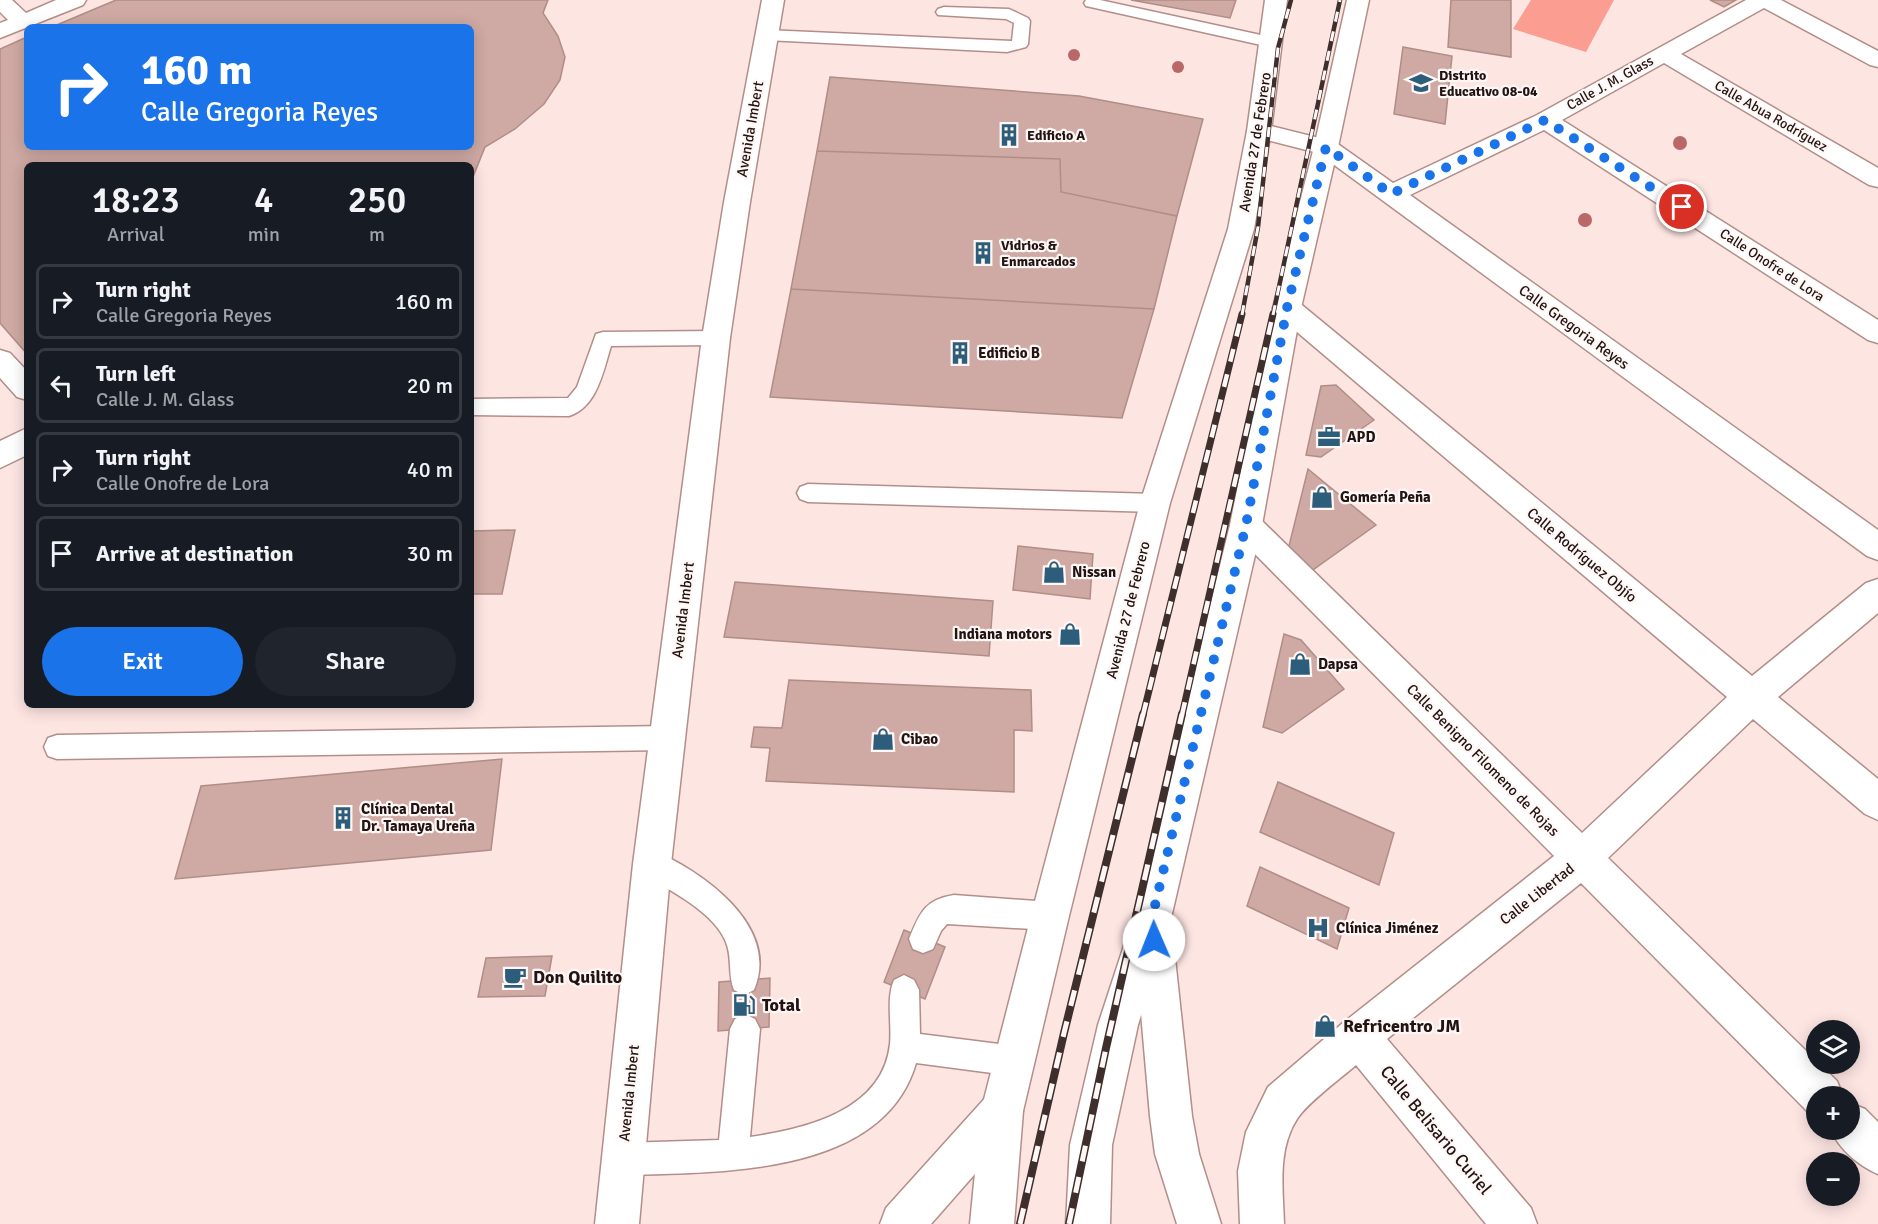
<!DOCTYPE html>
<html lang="en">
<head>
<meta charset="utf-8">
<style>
  :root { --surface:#171b24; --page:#20242c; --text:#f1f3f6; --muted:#9ea1a6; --line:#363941; --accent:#1a73e8 }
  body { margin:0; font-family:Signika,sans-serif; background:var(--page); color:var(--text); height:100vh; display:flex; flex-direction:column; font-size:22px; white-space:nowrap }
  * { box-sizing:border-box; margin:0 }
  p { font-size:20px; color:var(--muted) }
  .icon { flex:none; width:33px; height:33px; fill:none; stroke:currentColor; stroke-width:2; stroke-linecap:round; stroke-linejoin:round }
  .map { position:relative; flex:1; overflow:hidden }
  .sheet { position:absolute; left:24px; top:162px; width:450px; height:546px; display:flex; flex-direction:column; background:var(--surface); border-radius:9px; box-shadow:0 3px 15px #0003 }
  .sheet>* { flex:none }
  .hud { position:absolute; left:24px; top:24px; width:450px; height:126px; border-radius:9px; box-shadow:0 3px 15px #0003; background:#1a73e8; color:#fff; overflow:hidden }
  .fabs { position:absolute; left:1806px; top:1020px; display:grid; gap:12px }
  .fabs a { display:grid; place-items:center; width:54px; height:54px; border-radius:50%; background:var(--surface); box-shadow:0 3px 15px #0003; font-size:30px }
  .pin { position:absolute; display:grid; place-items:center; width:51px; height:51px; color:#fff; margin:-26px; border:3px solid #fff; border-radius:50%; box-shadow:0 2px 6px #0007 }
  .me { position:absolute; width:66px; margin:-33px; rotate:359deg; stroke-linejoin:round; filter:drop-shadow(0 0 4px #0008) }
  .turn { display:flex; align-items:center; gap:21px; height:126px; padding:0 18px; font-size:27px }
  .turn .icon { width:78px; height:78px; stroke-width:2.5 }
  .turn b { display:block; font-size:42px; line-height:51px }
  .eta { display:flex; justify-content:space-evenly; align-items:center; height:102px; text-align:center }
  .eta b { font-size:36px; font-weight:600; line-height:42px }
  .button { display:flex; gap:12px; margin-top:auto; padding:12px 18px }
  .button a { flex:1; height:69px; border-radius:36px; background:var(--accent); color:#fff; font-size:24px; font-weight:600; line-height:69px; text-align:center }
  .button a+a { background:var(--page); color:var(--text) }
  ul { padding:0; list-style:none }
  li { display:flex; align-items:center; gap:18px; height:75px; margin:0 12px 9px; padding:0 6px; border:3px solid var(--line); border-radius:9px }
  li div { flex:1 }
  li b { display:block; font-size:22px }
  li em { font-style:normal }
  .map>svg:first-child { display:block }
</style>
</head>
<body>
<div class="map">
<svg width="1878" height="1224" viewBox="0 0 1878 1224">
  <rect width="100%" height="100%" fill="#fde5e2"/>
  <path fill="#fb9d90" d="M1531,0H1614L1586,52L1513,29Z"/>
  <path fill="#cfa9a3" stroke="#b18d87" stroke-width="1.5" d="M116,0H548L543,13L558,36L565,57L560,80L544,104L515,129L485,147L471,182V165H27V354L0,323V49L27,37V147H471V27H52Z
    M1131,0H1236L1230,18Z
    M1451,0H1511V57L1448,47Z
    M1710,0H1736L1724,7Z
    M1403,47L1452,56L1445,124L1394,114Z
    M830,77L1079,96L1203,119L1177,216L1061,192L1060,159L817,151Z
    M817,151L1060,159L1061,192L1177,216L1154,309L791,289Z
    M791,289L1154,309L1122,418L770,397Z
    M1336,385L1374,420L1321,457L1306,455L1321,386Z
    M1308,469L1376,525L1307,574L1285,562Z
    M515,530L502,594H471V531Z
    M1018,546L1093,554L1090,599L1013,590Z
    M735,582L993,601L989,656L724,637Z
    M1284,634L1301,640L1344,689L1282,733L1263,727Z
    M789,680L1031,690L1032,731L1014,730V792L766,781L770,748L751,747L754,727L782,728Z
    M502,759L491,850L175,879L201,786Z
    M1278,782L1394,833L1379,885L1260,832Z
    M1260,867L1349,908L1337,949L1247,906Z
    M904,930L945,947L925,999L884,982Z
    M552,956L545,996L478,997L486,958Z
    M770,978L769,1027L718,1031L719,982Z"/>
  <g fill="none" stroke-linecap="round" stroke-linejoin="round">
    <g stroke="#b38e89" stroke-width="3">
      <path id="service" d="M1086,0H1100L1270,37L1278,42L1270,47L1086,6L1084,3Z
        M944,7L1009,9L1028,18L1030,21L1028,44L1026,47L1007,52L766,40L758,35L766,30L1012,41L1014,23L1006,19L938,15L936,12L938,9Z
        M716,331L723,333L726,338L723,343L716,345L611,346C603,372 597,407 569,416L471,415V399L568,398L577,387L596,334L603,332Z
        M808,484L1155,494L1163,497L1166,503L1163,509L1155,512L808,502L800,499L797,493L800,487Z
        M668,726L677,730L681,738L677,746L668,750L57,759L48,756L44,747L48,738L57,735Z
        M652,850C702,871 781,926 754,990L744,995L734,990C728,975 732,960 727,945C717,913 669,890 642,874L638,864L642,854Z
        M954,895L1050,902L1060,906L1064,916L1060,926L1050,930L947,924L941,931L933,949L923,953L913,949L909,939C920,913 924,900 954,895Z
        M904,975L914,980L919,990L920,1034L1015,1046L1026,1050L1030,1061L1026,1072L1015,1076L916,1063C883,1177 718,1172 623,1175L612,1170L607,1159L612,1148L623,1143L719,1140L730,1029L735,1019L745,1014L755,1019L760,1029L750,1137C805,1129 883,1111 890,1044C892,1023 886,999 894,980Z"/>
    </g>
    <g stroke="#b38e89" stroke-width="3">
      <path id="minor" d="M0,0H12L26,13L56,0H86L83,5L0,38V23L8,20L0,12Z
        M1746,0H1781L1878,51V67L1870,65L1764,8L1681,54L1878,168V187L1869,185L1664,63L1562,120L1878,320V343L1868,340L1544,130L1410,195L1878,530V560L1867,556L1318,153L1251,136L1247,131L1251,126L1259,123L1335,142L1393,183L1537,115Z
        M1287,298L1297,301L1752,676L1866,583L1878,579V613L1778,697L1878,779V820L1865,814L1753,719L1608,858L1837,1081L1843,1096H1816V1115L1807,1111L1581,883L1387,1039L1531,1208L1537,1224H1486L1356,1065C1340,1079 1307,1103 1297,1119C1277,1150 1283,1189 1284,1224H1240L1238,1171L1246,1132L1268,1087L1344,1022L1554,856L1235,534L1230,525L1235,516L1246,512L1257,516L1582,833L1727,697L1277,315L1273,308L1277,301Z
        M0,350L10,353L27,371V400L17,397L0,378Z
        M27,428V455L0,468V441Z
        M1152,902L1166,907L1171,921L1192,1116L1199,1154L1221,1224H1177L1155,1154L1150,1116L1133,921L1138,907Z
        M1002,1090L1017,1096L1023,1111L1017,1126L931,1224H880L886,1208L987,1096Z
        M1850,1103L1865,1109L1878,1122V1174C1859,1166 1839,1149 1831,1130H1850Z"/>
    </g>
    <g stroke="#b38e89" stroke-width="3">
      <path id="secondary" d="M762,0H784L750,202L730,338L671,864L639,1224H595L633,864L702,338L724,202Z"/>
    </g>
    <g stroke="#b38e89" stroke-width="3">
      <path id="primary" d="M1265,0H1287L1271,131L1254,229L1170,503L1069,916L1023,1111L1014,1224H970L981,1111L1031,916L1140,503L1228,229L1247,131Z
        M1347,0H1369L1338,147L1301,308L1262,525L1171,918L1138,1025L1112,1145L1110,1224H1066L1070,1145L1098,1025L1133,918L1230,525L1273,308L1314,147Z"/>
    </g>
    <use href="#service" fill="#fff" fill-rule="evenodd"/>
    <use href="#minor" fill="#fff" fill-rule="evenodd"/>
    <use href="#secondary" fill="#fff" fill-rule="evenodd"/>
    <use href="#primary" fill="#fff" fill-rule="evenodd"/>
    <g stroke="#3e2f2d" stroke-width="4.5">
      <path id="rail-far2" d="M1242,315L1258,227L1278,48L1291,0
        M1273,315L1340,0"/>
    </g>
    <g stroke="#3e2f2d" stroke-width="7">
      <path id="rail-far1" d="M1143,715L1242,314
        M1182,715L1273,314"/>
    </g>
    <g stroke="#3e2f2d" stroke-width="8">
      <path id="rail" d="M1020,1224L1064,1033L1143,714
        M1069,1224L1106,1048L1182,714"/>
    </g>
    <use href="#rail-far2" stroke="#fff7f5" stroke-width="3" stroke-dasharray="10" stroke-linecap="butt"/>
    <use href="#rail-far1" stroke="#fff7f5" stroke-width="4.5" stroke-dasharray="13" stroke-linecap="butt"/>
    <use href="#rail" stroke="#fff7f5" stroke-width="5" stroke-dasharray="16" stroke-linecap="butt"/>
  </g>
  <g fill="#ba6768">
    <circle cx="1074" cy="55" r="6"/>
    <circle cx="1178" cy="67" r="6"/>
    <circle cx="1680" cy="143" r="7"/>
    <circle cx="1585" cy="220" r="7"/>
  </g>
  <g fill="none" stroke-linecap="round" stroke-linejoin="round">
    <path stroke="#1a73e8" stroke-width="10" stroke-dasharray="0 18" d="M1154,940L1152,918L1246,525L1287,308L1326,147L1391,194L1545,120L1682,207"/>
  </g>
  <defs>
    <g id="school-bare" transform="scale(1.8)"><path d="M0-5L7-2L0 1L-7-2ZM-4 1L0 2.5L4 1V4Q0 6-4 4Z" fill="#2c5d7a" stroke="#fff7f5" stroke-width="2.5" paint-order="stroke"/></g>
    <g id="building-bare" transform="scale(1.8)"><path d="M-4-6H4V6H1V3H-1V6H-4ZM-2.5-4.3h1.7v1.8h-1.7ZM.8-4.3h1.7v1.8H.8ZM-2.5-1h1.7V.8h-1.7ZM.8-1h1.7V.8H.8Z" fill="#2c5d7a" stroke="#fff7f5" stroke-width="2.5" paint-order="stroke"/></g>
    <g id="office-bare" transform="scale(1.8)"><path d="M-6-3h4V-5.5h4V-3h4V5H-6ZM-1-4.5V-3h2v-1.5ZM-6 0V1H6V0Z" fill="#2c5d7a" stroke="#fff7f5" stroke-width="2.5" paint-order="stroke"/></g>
    <g id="shop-bare" transform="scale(1.8)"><path d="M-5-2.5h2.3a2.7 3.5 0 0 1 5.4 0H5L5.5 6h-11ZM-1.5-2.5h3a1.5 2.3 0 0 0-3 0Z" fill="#2c5d7a" stroke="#fff7f5" stroke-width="2.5" paint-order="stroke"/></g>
    <g id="hospital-bare" transform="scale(1.8)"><path d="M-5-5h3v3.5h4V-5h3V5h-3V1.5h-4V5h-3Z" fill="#2c5d7a" stroke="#fff7f5" stroke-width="2.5" paint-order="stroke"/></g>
    <g id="cafe-bare" transform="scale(1.8)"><path d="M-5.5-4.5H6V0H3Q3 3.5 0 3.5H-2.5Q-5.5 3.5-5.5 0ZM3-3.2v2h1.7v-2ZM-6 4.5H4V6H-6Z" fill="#2c5d7a" stroke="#fff7f5" stroke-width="2.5" paint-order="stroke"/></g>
    <g id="fuel-bare" transform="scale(1.8)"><path d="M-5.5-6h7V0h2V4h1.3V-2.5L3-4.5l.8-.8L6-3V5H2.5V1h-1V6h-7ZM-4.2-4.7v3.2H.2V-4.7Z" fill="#2c5d7a" stroke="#fff7f5" stroke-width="2.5" paint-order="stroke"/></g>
  </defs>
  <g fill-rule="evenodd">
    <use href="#school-bare" x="1421" y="83"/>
    <use href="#building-bare" x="1009" y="135"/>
    <use href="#building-bare" x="983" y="253"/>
    <use href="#building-bare" x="960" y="353"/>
    <use href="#office-bare" x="1329" y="437"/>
    <use href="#shop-bare" x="1322" y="497"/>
    <use href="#shop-bare" x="1054" y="572"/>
    <use href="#shop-bare" x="1070" y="634"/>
    <use href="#shop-bare" x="1300" y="664"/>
    <use href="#shop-bare" x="883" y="739"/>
    <use href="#building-bare" x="343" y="818"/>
    <use href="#hospital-bare" x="1318" y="928"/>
    <use href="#cafe-bare" x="515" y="977"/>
    <use href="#fuel-bare" x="744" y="1005"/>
    <use href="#shop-bare" x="1325" y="1026"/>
  </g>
  <g text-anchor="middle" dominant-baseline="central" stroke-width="4.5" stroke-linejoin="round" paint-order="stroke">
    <g font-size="14" font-weight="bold" fill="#211412" stroke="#fff7f5" text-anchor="start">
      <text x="1439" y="75">Distrito<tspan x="1439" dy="16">Educativo 08-04</tspan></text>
      <text x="1027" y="135">Edificio A</text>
      <text x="1001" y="245">Vidrios &amp;<tspan x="1001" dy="16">Enmarcados</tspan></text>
    </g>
    <g font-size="14" fill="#211412" stroke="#fff7f5">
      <text transform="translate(1610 83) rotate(-29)">Calle J. M. Glass</text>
      <text transform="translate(1771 116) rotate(30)">Calle Abua Rodríguez</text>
      <text transform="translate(1772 265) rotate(33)">Calle Onofre de Lora</text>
    </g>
    <g font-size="15" fill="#211412" stroke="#fff7f5">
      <text transform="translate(750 129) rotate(-80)">Avenida Imbert</text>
      <text transform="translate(1255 142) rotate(-81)">Avenida 27 de Febrero</text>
      <text transform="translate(1574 327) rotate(36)">Calle Gregoria Reyes</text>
      <text transform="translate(1582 555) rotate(40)">Calle Rodríguez Objío</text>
      <text transform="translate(683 610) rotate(-83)">Avenida Imbert</text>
      <text transform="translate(1128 610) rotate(-76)">Avenida 27 de Febrero</text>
      <text transform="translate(1483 760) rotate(45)">Calle Benigno Filomeno de Rojas</text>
      <text transform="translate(1537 894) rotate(-38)">Calle Libertad</text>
      <text transform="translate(629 1093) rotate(-84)">Avenida Imbert</text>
    </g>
    <g font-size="15" font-weight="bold" fill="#211412" stroke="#fff7f5" text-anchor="start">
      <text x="978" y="353">Edificio B</text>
      <text x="1347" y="437">APD</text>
      <text x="1340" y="497">Gomería Peña</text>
      <text x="1072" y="572">Nissan</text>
      <text x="1052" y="634" text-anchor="end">Indiana motors</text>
      <text x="1318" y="664">Dapsa</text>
      <text x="901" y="739">Cibao</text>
      <text x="361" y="809">Clínica Dental<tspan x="361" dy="17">Dr. Tamaya Ureña</tspan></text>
      <text x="1336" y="928">Clínica Jiménez</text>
    </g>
    <g font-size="18" font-weight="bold" fill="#211412" stroke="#fff7f5" text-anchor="start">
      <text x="533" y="977">Don Quilito</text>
      <text x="762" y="1005">Total</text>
      <text x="1343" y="1026">Refricentro JM</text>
    </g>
    <g font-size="18" fill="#211412" stroke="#fff7f5">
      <text transform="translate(1436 1130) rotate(50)">Calle Belisario Curiel</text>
    </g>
  </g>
</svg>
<div class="fabs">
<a><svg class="icon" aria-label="layers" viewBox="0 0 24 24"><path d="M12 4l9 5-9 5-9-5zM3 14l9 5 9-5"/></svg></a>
<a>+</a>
<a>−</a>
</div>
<div class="pin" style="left:1682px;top:207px;background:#d93025"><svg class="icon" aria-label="arrive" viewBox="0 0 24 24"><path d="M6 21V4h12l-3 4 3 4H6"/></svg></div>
<svg class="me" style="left:1154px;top:940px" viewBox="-20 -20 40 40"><circle r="19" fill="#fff"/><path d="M0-13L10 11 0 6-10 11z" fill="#1a73e8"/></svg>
<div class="hud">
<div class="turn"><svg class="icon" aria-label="right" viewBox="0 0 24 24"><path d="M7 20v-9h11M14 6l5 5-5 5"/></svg><div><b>160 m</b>Calle Gregoria Reyes</div></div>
</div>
<section class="sheet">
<div class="eta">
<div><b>18:23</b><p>Arrival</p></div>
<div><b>4</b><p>min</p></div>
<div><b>250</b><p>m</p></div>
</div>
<ul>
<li><svg class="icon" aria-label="right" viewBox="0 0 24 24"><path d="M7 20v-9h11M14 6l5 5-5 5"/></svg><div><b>Turn right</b><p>Calle Gregoria Reyes</p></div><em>160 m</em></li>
<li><svg class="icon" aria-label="left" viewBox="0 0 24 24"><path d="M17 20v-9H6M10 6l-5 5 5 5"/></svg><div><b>Turn left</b><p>Calle J. M. Glass</p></div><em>20 m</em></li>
<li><svg class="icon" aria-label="right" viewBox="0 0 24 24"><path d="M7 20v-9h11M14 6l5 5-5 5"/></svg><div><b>Turn right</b><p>Calle Onofre de Lora</p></div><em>40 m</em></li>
<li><svg class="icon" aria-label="arrive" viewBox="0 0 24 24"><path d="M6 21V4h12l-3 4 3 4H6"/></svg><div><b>Arrive at destination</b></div><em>30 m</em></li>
</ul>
<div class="button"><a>Exit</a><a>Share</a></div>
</section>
</div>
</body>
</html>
